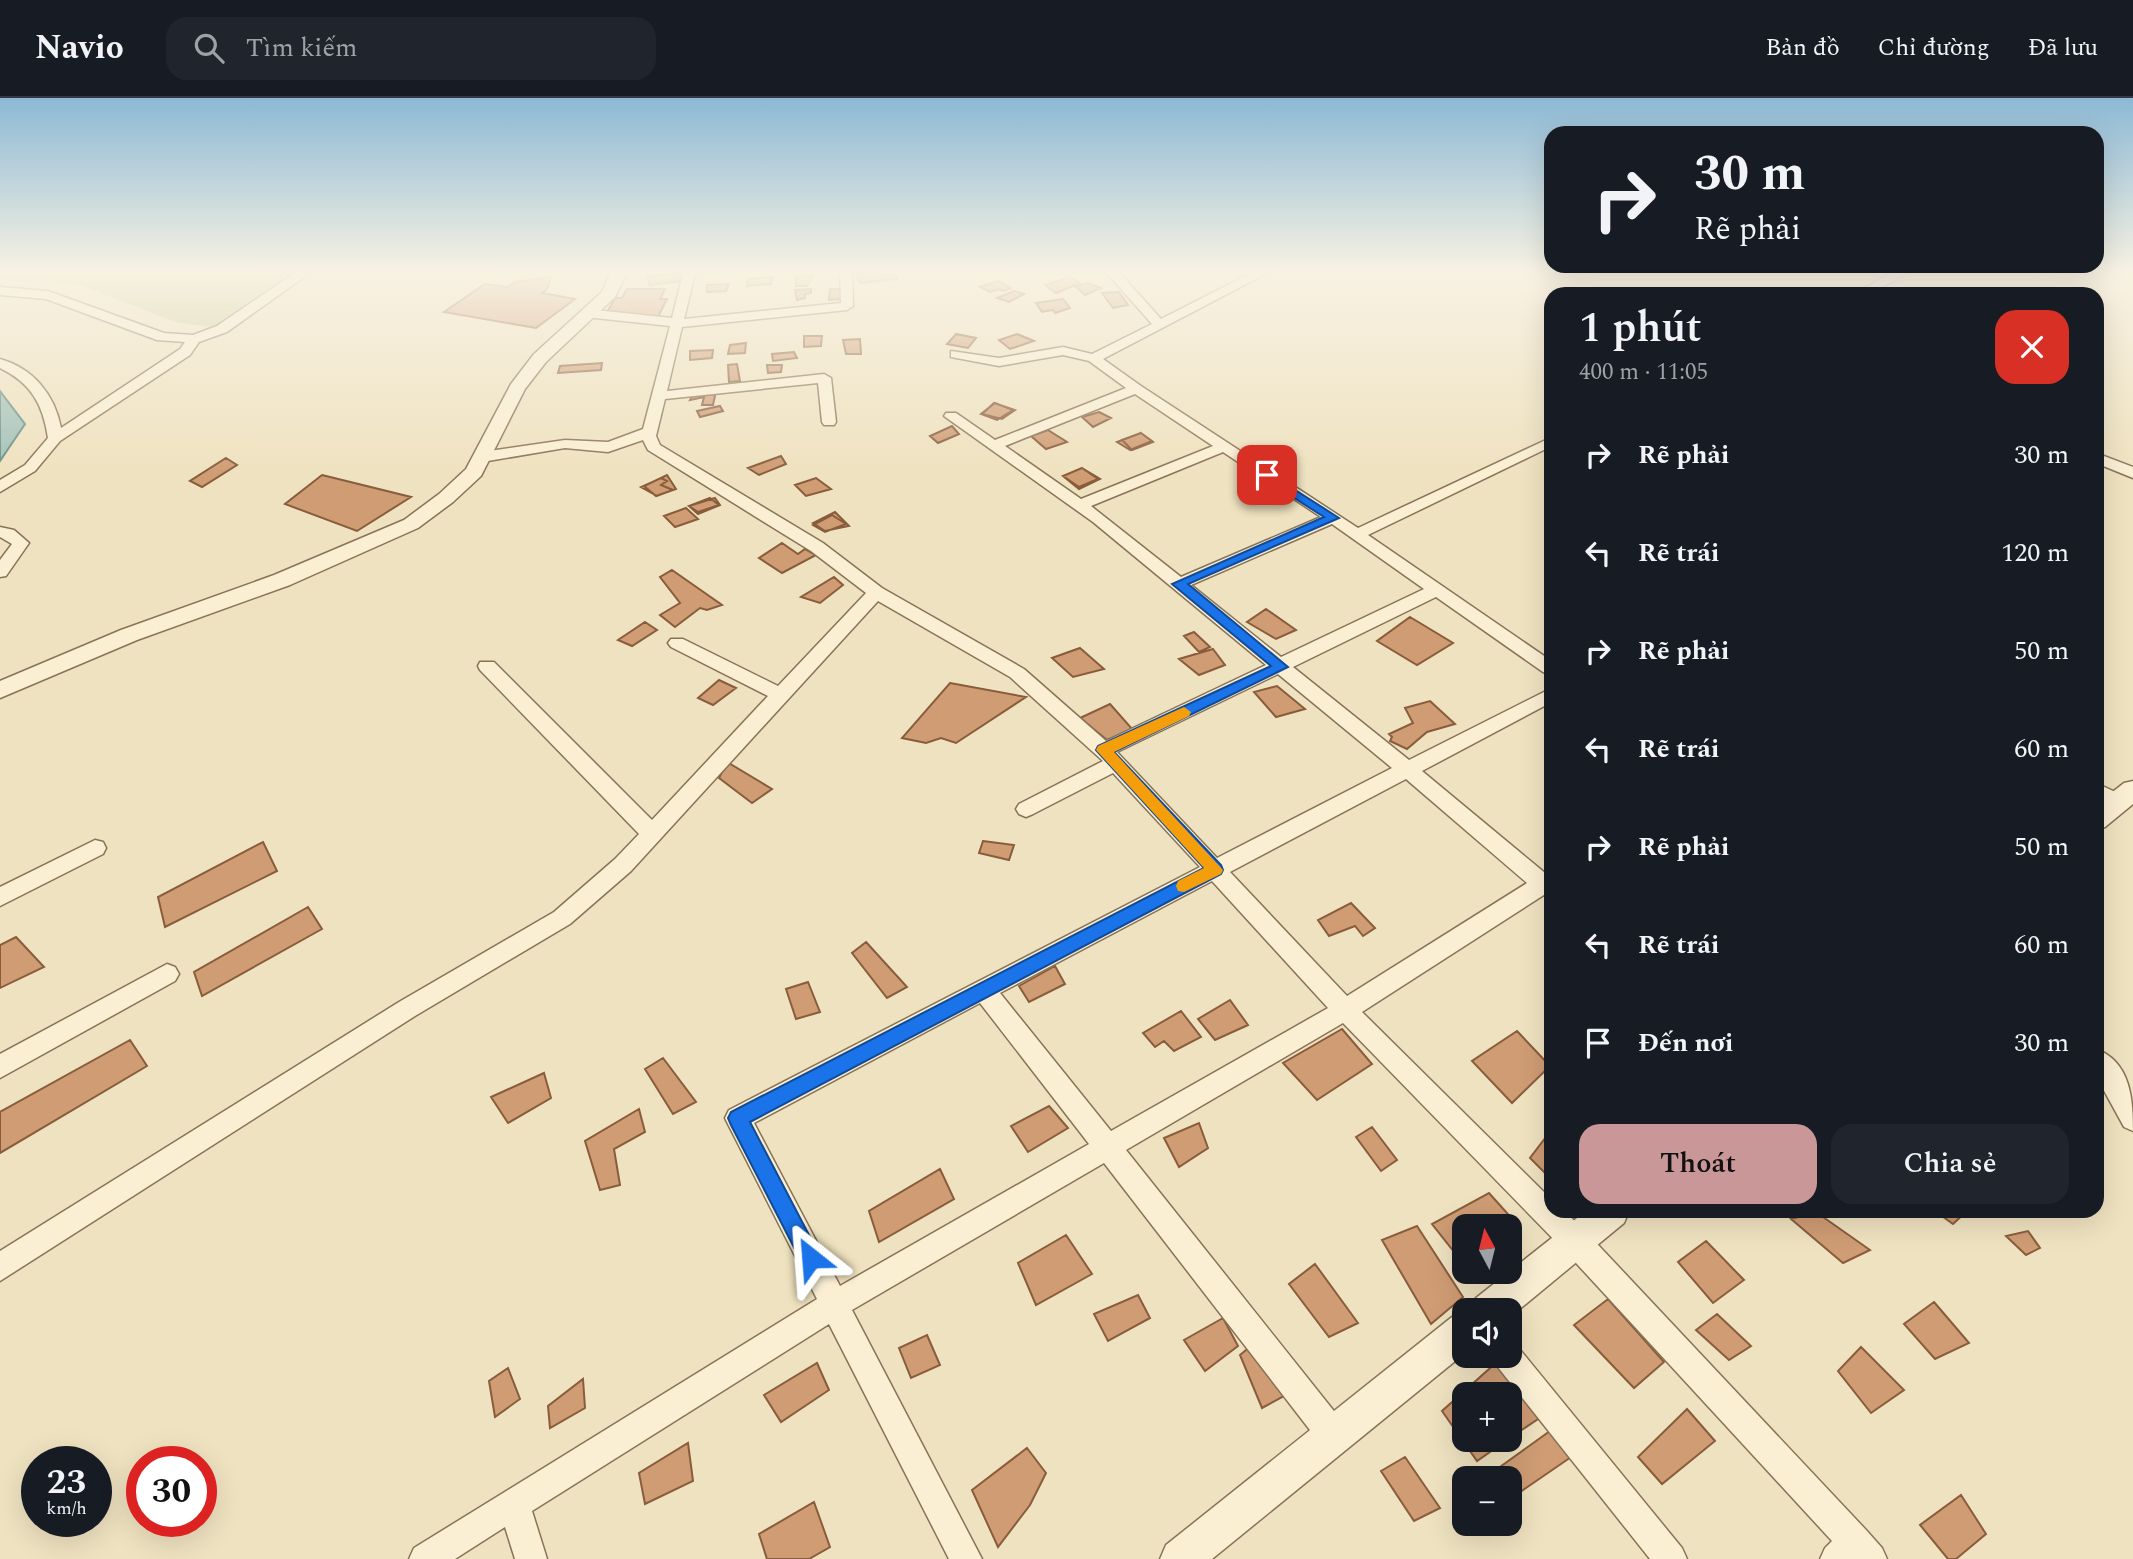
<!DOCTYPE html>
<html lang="vi">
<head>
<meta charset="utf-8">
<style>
  :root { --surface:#171b24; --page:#20242c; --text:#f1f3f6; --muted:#9ea1a6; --line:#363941; --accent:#ca9798 }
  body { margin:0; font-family:Spectral,serif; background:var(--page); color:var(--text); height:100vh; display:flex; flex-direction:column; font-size:26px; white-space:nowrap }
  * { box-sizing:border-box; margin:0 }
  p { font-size:23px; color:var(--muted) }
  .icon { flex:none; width:38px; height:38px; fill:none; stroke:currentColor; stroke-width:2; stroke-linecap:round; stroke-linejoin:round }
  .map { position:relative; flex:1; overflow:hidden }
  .side { position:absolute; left:1544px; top:189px; width:560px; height:931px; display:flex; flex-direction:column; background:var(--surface); border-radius:21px; box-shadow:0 7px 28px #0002 }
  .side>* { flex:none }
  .top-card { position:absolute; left:1544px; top:28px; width:560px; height:147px; border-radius:21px; box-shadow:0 7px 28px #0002; background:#171b24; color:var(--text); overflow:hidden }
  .needle { width:46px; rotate:353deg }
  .tools { position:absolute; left:1452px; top:1116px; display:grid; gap:14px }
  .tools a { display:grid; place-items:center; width:70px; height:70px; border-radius:14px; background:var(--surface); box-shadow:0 7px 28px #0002; font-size:35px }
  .speed { position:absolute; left:21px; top:1348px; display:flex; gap:14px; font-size:35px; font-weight:700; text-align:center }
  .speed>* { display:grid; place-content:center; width:91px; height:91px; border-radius:50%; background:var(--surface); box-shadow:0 7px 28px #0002; line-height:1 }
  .speed small { font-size:18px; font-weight:400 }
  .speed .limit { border:10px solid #d22; background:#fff; color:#111 }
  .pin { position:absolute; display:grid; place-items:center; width:60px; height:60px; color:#fff; margin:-30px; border-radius:14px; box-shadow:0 4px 10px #0006 }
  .me { position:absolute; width:77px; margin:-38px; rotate:332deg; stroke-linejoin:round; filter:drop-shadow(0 0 5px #0008) }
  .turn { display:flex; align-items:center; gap:24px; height:147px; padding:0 35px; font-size:32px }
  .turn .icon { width:91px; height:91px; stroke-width:2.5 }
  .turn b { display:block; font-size:49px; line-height:60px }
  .round { display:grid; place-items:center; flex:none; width:74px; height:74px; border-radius:21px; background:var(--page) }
  .head { display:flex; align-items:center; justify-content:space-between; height:119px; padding:0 35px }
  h1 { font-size:42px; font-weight:600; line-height:52px }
  .action { display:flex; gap:14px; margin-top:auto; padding:14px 35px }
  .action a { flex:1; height:80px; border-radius:21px; background:var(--accent); color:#111; font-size:28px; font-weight:600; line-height:80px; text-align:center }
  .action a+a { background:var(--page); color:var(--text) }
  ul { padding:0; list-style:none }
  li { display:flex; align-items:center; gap:21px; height:98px; padding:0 35px }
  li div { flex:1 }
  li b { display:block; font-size:26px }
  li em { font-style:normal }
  header { display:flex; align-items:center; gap:42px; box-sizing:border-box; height:98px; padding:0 35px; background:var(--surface); border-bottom:2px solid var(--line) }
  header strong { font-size:33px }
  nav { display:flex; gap:38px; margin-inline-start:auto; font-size:24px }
  .search { width:490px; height:63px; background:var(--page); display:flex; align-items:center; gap:18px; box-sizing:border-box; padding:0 24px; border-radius:21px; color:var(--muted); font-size:26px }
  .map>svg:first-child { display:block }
</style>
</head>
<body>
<header>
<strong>Navio</strong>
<div class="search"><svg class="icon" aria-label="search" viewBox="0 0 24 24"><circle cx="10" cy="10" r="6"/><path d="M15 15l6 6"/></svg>Tìm kiếm</div>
<nav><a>Bản đồ</a><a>Chỉ đường</a><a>Đã lưu</a></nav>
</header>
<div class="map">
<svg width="2133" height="1461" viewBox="0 0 2133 1461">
  <rect width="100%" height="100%" fill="#efe2c0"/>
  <path fill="#c5ce94" d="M0,172H296L236,219L210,229L175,224L80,187L0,181Z"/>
  <path fill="#a3c1b9" stroke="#6a8f87" stroke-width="2" d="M0,293L25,326L0,363Z"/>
  <path fill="#cf9c74" stroke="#895d3c" stroke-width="2" d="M881,172H908L895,174L897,181L860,185L856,175Z
    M680,175V183L650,187L647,178Z
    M813,177L807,188H796V178Z
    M551,179L547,191L542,195L575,201L536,230L444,214L485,186L508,189L515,184Z
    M773,179L771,186L747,188L748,181Z
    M1070,179L1080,185L1056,195L1045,187Z
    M998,183L1011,190L1004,193L998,191L990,194L980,189Z
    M1088,185L1101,190L1085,197L1076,189Z
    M729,186L726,193L707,194V187Z
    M627,191H665L660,201H667L658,219L606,216L615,200H622Z
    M811,191V195L805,196V200L797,202L795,192Z
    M830,191H841V201L829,202Z
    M1014,193L1024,196L1009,204L997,200Z
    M1119,194L1128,207L1113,210L1102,195Z
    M1063,201L1070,210L1055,215L1053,212L1042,214L1036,205Z
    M956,236L976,240L968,250L947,246Z
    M1017,236L1034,243L1010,251L999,242Z
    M804,238H822L821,248L804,249Z
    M860,241L861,256H846L843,242Z
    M746,245L745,255L728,256L730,247Z
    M713,252L712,260L690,262V253Z
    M794,254L797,260L773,263L772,256Z
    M602,265L601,272L558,275L560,268Z
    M737,266L740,283L729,284L728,267Z
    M767,267H782L781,274L768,275Z
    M716,293L713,307H702L704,299L690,302L694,294Z
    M994,305L1015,312L1002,321L982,316Z
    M995,305L1013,312L997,322L981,316Z
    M720,308L723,313L700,319L697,313Z
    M1099,314L1111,320L1093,329L1082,319Z
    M952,328L959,336L938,345L930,338Z
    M1048,332L1067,344L1046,351L1031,338Z
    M1141,335L1152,343L1130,352L1117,344Z
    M1141,335L1153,344L1132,352L1122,342Z
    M781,358L786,366L759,377L748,370Z
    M226,360L237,367L202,389L190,383Z
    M1082,370L1098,381L1079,389L1063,378Z
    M1082,370L1100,381L1079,391L1063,378Z
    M322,377L411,399L357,433L285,406Z
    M667,377L676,391L656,398L644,388Z
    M661,380L667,383L661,387L673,392L657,398L641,389Z
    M816,380L831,391L806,398L795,387Z
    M1252,390L1262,398L1248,403L1240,396Z
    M710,400L719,407L698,414L689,408Z
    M715,400L720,407L698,416L689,408Z
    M686,410L698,421L675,429L664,418Z
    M835,414L849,428L825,433L813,425Z
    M832,417L846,426L825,434L813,427Z
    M782,445L798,456L805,451L816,457L782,475L759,460Z
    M672,472L722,507L707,512L700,510L675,529L660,517L680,505L660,479Z
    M834,479L843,487L820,505L801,499Z
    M1266,511L1296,532L1276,541L1247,524Z
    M1410,519L1453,545L1417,567L1377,543Z
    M645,524L657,532L632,548L618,542Z
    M1194,534L1210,549L1199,554L1184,538Z
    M1080,550L1104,571L1073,579L1052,560Z
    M1213,551L1225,567L1199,577L1179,561Z
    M719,582L736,590L713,607L698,600Z
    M950,585L1026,599L956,645L941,640L926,645L902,640Z
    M1277,588L1305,611L1276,619L1254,594Z
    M1430,603L1455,626L1427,634L1407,651L1390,643L1392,639L1389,636L1413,625L1405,610Z
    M1110,606L1133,632L1107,642L1080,620Z
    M727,664L772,691L752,705L719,680Z
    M983,743L1014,747L1009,762L979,755Z
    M263,744L277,773L165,829L158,799Z
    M1351,805L1375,830L1363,838L1355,828L1329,838L1318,822Z
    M308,809L322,831L202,898L194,874Z
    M16,839L44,869L0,890V847Z
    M866,844L907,889L887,900L852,855Z
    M1055,868L1065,886L1029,904L1019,888Z
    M808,884L820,914L796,921L786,891Z
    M1230,902L1248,927L1215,942L1198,921Z
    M1181,913L1201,939L1174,953L1164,943L1155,949L1143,935Z
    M1342,931L1372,966L1317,1002L1283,965Z
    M1517,933L1550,968L1512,1005L1472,963Z
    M130,942L147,968L0,1055V1014Z
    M663,960L696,1004L673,1016L645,971Z
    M544,975L551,1000L508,1025L491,999Z
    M1049,1008L1068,1030L1028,1054L1011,1028Z
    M639,1011L645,1034L614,1051L620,1087L600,1092L585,1043Z
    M1199,1025L1208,1050L1179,1069L1164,1040Z
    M1372,1029L1397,1062L1381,1073L1356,1039Z
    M1546,1039L1550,1043V1080L1530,1060Z
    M940,1071L954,1101L879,1144L869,1113Z
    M1489,1095L1516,1125L1510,1129H1465V1162L1462,1164L1432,1126Z
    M1935,1113H1967L1953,1126Z
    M1816,1114L1870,1152L1843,1165L1791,1121Z
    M1417,1128L1463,1199L1431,1226L1382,1142Z
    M2028,1133L2040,1150L2026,1157L2006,1138Z
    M1066,1137L1092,1176L1036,1207L1018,1165Z
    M1706,1143L1744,1182L1713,1205L1678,1164Z
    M1315,1166L1358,1225L1329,1239L1289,1186Z
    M1138,1197L1150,1220L1108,1243L1094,1216Z
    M1608,1201L1664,1264L1634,1290L1574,1227Z
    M1934,1204L1969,1245L1935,1261L1904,1226Z
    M1717,1216L1751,1248L1729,1262L1696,1232Z
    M1223,1220L1238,1248L1205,1273L1184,1242Z
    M927,1237L940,1267L911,1280L899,1250Z
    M1258,1242L1297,1291L1262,1310L1240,1257Z
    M1861,1249L1904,1292L1871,1315L1838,1273Z
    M1498,1263L1541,1319L1510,1340V1297H1465V1342H1507L1477,1363L1442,1313Z
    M817,1265L829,1292L781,1324L764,1297Z
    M508,1270L520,1301L495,1319L489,1283Z
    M583,1281L585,1310L550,1330L548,1308Z
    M1687,1311L1715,1343L1662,1386L1638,1359Z
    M1557,1328L1574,1357L1510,1401V1381H1492L1490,1376Z
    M688,1345L693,1383L645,1406L639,1375Z
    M1027,1350L1046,1375L1030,1407L998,1449L972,1392Z
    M1405,1359L1440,1410L1414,1423L1381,1373Z
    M1961,1397L1986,1436L1956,1461H1948L1920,1427Z
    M814,1404L830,1449L809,1461H767L759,1436Z"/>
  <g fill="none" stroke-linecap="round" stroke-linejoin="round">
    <g stroke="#897357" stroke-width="3">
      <path id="minor" d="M299,172H314L227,234L199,244L190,257L60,343L35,373L0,394V382L25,367L48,340C43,306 31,285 0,270V261C33,270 55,297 61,330L180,251L185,244L157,242L46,201L0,197V189L48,193L164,235L193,237L217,228Z
        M684,172H696L684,221L841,205L840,172H852L853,208L847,212L682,229L667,293L824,276L831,280L836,324L834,327H824L822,324L818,285L665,301L656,338L660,347L823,445L882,490L1024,571L1106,643L1266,567L1093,424L944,318L946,315H956L995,342L1126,290L1089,263L1063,257L999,268L951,259V253L999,260L1063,249L1092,256L1152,226L1104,172H1117L1161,221L1257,172H1273L1103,261L1141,288L1358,430L1550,340V349L1368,437L1550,562V576L1543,574L1436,499L1293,569L1409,662L1550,591V605L1422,673L1545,775L1550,774V793L1362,914L1550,1100V1113H1564L1585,1133L1867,1433L1882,1450L1887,1461H1820L1825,1450L1832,1443L1565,1153L1343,925L1126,1052L1345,1327L1349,1338L1345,1349L1334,1353L1323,1349L1104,1065L852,1212L982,1461H949L829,1226L532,1413L547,1461H515L505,1429L455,1461H409L414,1450L817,1201L729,1028L725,1020L729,1012L1200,769L1113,675L1033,716L1026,719L1019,716L1016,711L1019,706L1103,663L1010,579L878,503L631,773L570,826L415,918L0,1183V1153L399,904L554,814L615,761L639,736L480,572L478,568L480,564H494L652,722L768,598L671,549L668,545L671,541H683L778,588L866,495L811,453L648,352L643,342L608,354L565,350L482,364L474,359L482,354L565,342L608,344L643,331L670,228L586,219L580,215L586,211L672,220ZM1135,296L1213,348L1081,401L1005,348ZM1223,354L1321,419L1181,479L1091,408ZM1332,426L1424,491L1281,559L1191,487ZM1278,576L1392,670L1217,760L1117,654ZM1406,681L1527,785L1347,898L1230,774ZM1212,783L1328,910L1111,1033L1000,895ZM980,905L1089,1046L840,1188L754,1025Z
        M1897,172H1913L1870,196H1854Z
        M2096,355L2133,369V380L2096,365Z
        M0,429L14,432L29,445L6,478L0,479V462L12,446L0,439Z
        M2096,685L2126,699L2129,704L2126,709L2119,712L2096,701Z
        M95,742L103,744L106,750L103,756L0,808V789Z
        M167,866L175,869L179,876L175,883L0,980V956Z
        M2096,951C2131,964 2133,1002 2133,1033L2124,1029L2096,978Z
        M1510,1245L1517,1248L1682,1450L1687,1461H1650L1497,1268L1492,1258H1510Z"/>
    </g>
    <g stroke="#897357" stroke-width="3">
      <path id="tertiary" d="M609,172H624L626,176L615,199L546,264L525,291L481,378L453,404L418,430L290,487L137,542L0,600V583L121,532L274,477L404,422L439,396L466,371L511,286L534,256L602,194L610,176Z
        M2133,683V706L2105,729L2096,732V707L2124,685Z
        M1586,1113H1629L1624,1125L1510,1219V1213H1471L1476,1200Z
        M1465,1214V1255L1212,1461H1160L1166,1447L1452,1219Z"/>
    </g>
    <use href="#minor" fill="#faefd3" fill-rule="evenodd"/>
    <use href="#tertiary" fill="#faefd3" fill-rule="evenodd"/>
  </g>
  <linearGradient id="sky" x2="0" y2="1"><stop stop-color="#8cb9d5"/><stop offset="0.46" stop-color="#f8f2e3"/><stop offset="1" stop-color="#f8f2e3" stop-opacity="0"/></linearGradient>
  <rect width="2133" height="377" fill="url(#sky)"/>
  <path fill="#1a73e8" stroke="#114b97" stroke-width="2" d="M1267,374L1339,420L1188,486L1288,569L1114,654L1221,767L1223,772L1221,776L750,1024L821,1160L818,1167L811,1170L803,1167L731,1027L728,1020L731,1014L1204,770L1096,652L1098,648L1271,568L1172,486L1324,419L1263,380V375Z"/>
  <path fill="#f59e0b" d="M1184,609L1191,614L1189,618L1114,654L1223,772L1221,776L1184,794L1178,793L1176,788L1178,783L1204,770L1096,652L1098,648Z"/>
</svg>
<div class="tools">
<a><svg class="needle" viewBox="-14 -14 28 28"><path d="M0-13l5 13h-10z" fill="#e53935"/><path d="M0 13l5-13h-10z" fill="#9ea1a6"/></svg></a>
<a><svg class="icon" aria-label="sound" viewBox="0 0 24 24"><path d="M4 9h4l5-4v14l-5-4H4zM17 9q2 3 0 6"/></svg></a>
<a>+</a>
<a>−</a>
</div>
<div class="speed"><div>23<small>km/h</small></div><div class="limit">30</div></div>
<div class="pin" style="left:1267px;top:377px;background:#d93025"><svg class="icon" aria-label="arrive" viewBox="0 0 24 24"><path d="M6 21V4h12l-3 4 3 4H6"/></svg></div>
<svg class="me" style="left:811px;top:1160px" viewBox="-20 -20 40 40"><path d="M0-17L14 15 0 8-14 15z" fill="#1a73e8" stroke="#fff" stroke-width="4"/></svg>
<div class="top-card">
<div class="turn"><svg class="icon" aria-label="right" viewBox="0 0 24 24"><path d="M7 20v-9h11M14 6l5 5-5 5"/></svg><div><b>30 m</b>Rẽ phải</div></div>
</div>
<section class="side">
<div class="head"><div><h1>1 phút</h1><p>400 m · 11:05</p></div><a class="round" style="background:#d93025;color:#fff"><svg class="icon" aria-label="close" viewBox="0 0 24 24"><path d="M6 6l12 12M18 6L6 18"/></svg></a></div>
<ul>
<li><svg class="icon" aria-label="right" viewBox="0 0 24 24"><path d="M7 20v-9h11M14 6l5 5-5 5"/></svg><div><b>Rẽ phải</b></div><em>30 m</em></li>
<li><svg class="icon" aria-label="left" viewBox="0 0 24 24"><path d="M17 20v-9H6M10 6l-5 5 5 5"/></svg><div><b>Rẽ trái</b></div><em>120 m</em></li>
<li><svg class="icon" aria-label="right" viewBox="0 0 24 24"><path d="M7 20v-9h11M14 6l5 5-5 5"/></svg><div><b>Rẽ phải</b></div><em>50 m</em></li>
<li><svg class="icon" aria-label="left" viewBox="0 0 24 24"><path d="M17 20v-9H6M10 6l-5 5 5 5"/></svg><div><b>Rẽ trái</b></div><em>60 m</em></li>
<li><svg class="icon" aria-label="right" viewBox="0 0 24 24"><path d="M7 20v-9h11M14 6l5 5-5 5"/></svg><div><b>Rẽ phải</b></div><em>50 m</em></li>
<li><svg class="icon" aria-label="left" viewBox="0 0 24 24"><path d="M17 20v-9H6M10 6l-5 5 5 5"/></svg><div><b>Rẽ trái</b></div><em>60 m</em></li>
<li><svg class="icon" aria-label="arrive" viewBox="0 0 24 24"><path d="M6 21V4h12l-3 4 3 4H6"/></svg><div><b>Đến nơi</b></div><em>30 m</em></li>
</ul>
<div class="action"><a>Thoát</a><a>Chia sẻ</a></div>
</section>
</div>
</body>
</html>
